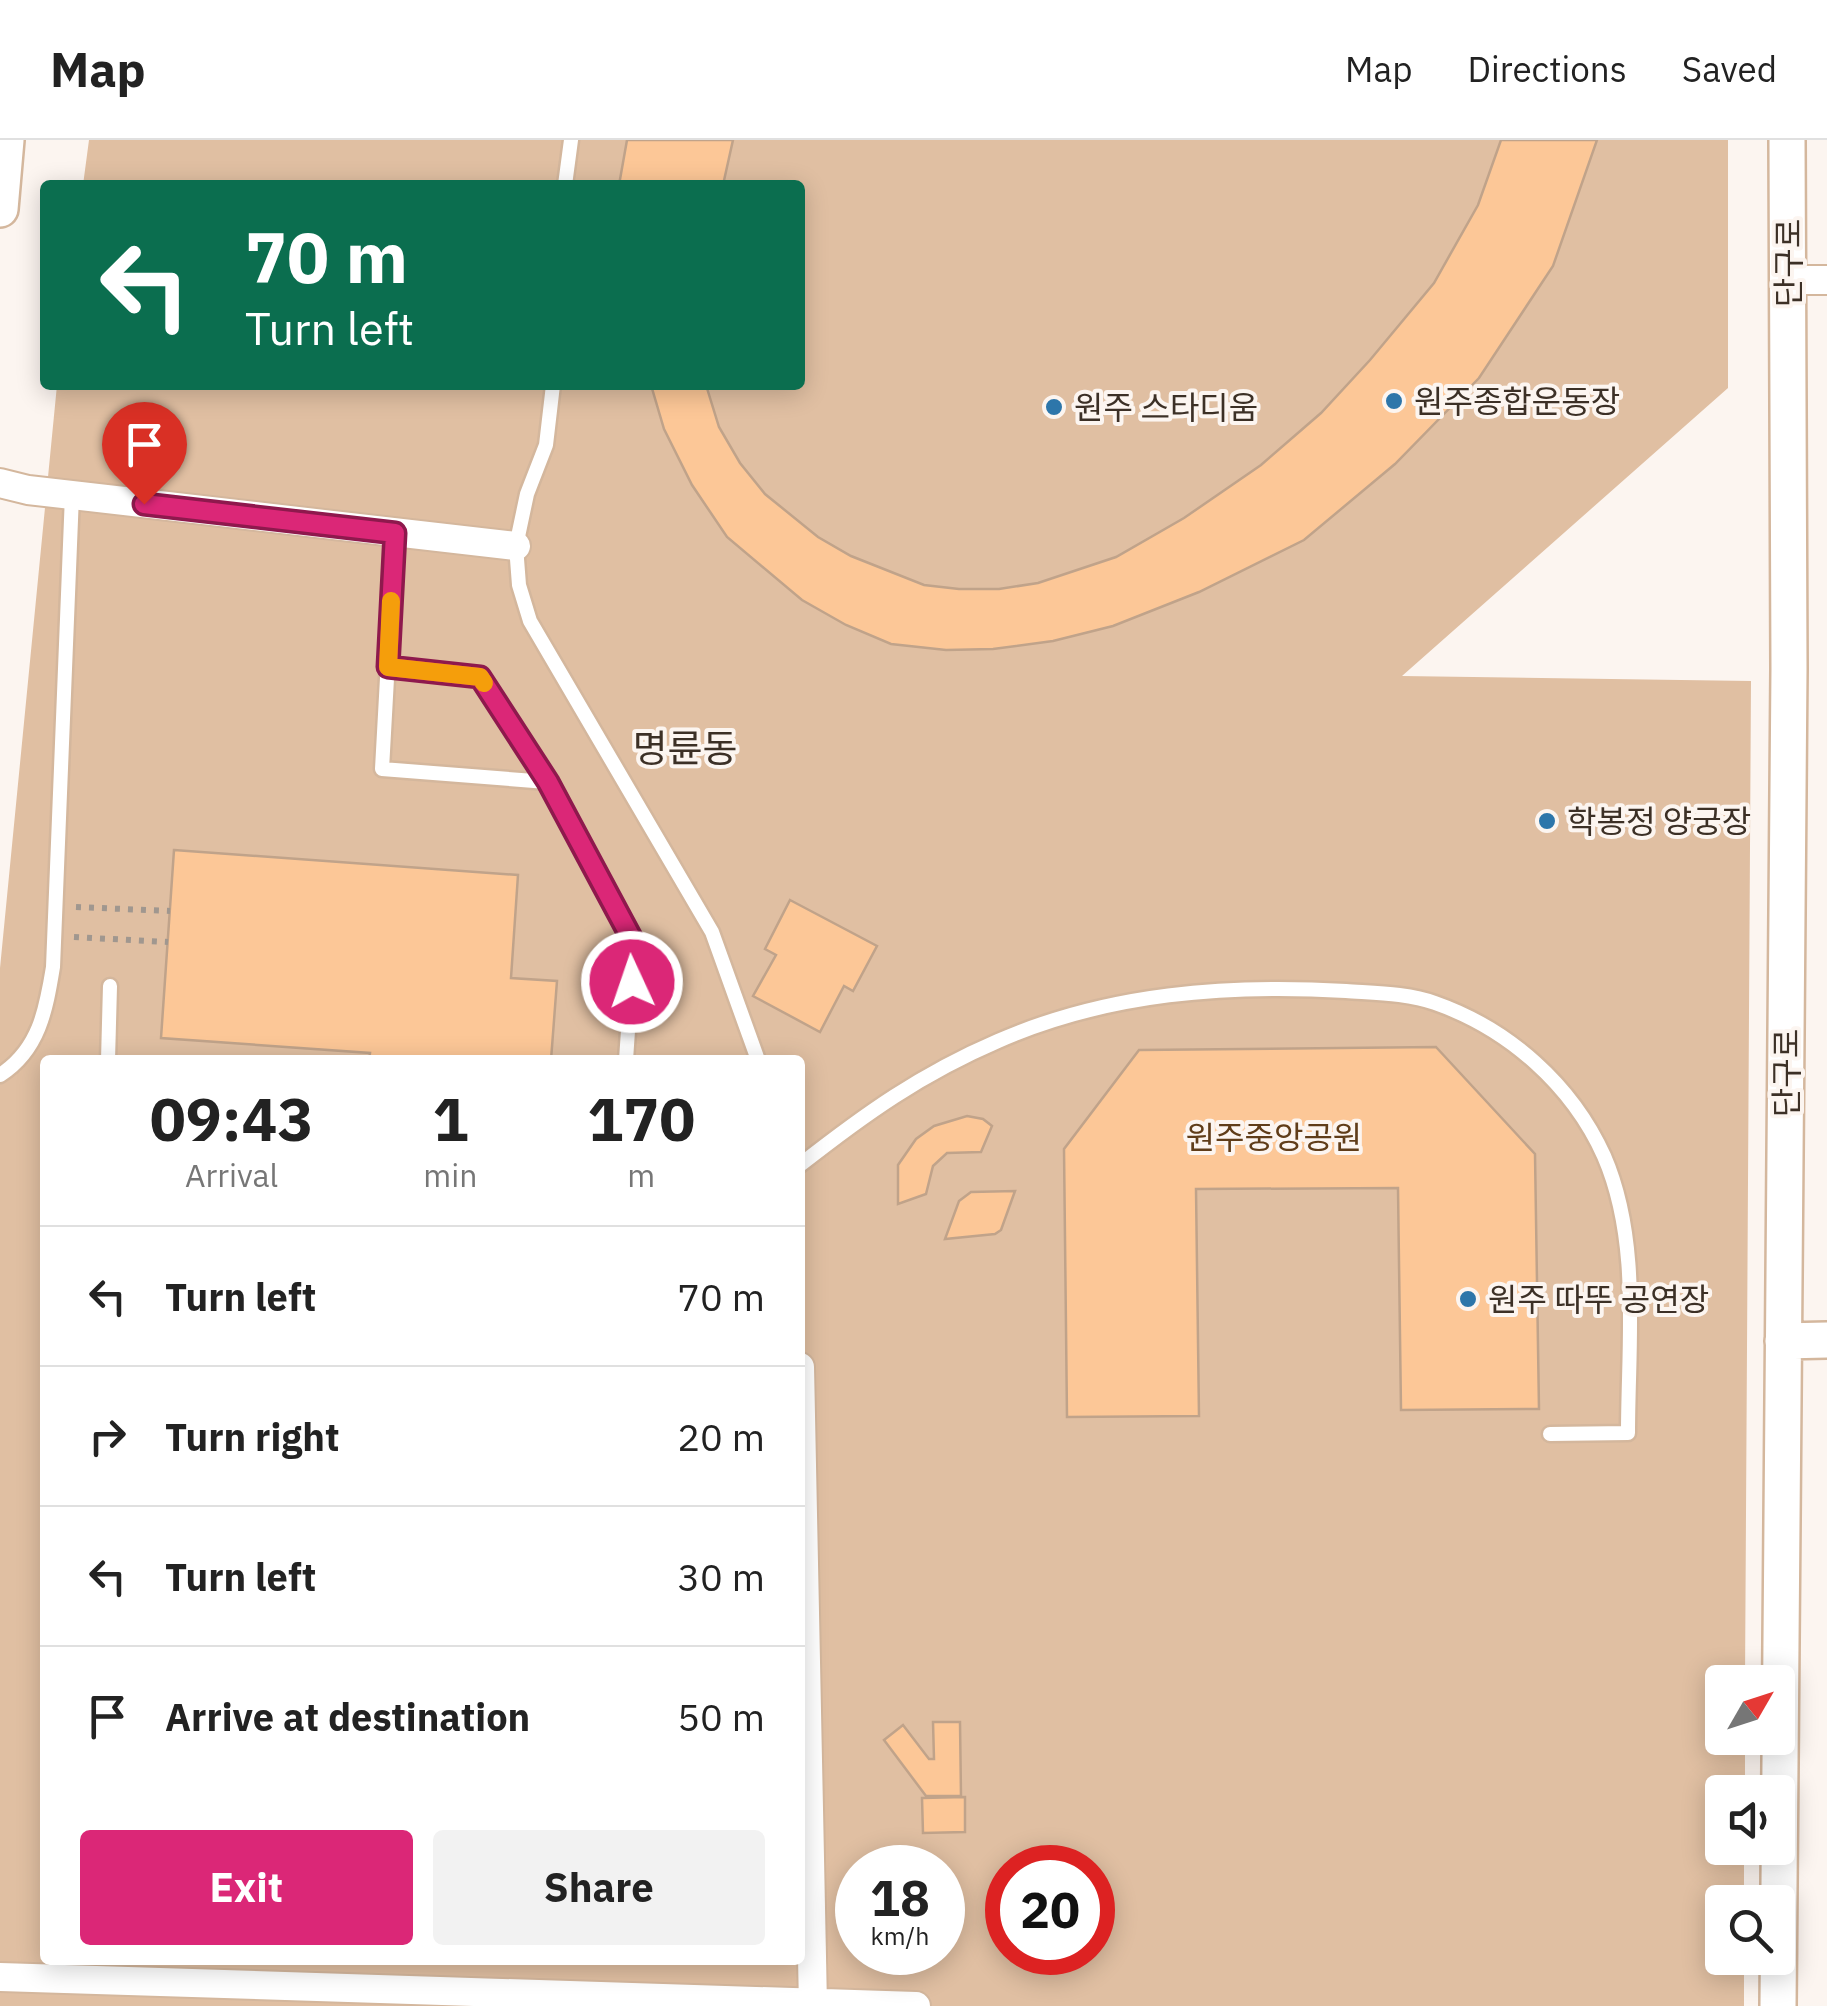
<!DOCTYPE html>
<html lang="en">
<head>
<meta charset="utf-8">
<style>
  :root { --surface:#fff; --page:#f2f2f2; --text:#222; --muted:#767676; --line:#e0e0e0; --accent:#db2777 }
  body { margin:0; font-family:"IBM Plex Sans","Noto Sans KR",sans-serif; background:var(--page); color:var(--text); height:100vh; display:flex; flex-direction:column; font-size:38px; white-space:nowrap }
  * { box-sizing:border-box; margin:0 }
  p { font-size:32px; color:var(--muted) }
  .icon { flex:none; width:55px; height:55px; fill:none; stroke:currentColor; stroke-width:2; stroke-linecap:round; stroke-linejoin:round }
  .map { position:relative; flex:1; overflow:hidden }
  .details { position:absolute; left:40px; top:915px; width:765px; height:910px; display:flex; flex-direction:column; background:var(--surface); border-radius:10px; box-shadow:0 5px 25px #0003 }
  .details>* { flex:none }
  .banner { position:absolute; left:40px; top:40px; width:765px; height:210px; border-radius:10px; box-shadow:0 5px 25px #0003; background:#0b6e4f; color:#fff; overflow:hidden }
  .needle { width:65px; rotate:51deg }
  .buttons { position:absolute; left:1705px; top:1525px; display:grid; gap:20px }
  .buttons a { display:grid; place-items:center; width:90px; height:90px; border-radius:10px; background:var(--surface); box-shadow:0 5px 25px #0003; font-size:50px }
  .speed { position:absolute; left:835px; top:1705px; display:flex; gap:20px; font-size:50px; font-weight:700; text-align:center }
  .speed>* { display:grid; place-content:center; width:130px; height:130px; border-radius:50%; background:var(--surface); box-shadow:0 5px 25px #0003; line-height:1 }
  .speed small { font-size:25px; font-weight:400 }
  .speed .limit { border:15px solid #d22; background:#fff; color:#111 }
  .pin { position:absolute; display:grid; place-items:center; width:85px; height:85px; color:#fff; margin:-102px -42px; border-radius:50% 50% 50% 0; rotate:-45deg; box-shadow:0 0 10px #0007 }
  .pin .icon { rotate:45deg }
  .me { position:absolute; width:110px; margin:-55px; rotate:357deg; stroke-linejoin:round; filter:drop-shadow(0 0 8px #0008) }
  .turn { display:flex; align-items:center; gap:35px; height:210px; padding:0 40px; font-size:45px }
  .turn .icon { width:130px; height:130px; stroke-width:2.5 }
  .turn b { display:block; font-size:70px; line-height:85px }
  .eta { display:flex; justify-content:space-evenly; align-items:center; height:170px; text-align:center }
  .eta b { font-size:60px; font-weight:700; line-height:70px }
  .cta { display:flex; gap:20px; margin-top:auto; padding:20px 40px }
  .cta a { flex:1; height:115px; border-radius:10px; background:var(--accent); color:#fff; font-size:40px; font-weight:700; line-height:115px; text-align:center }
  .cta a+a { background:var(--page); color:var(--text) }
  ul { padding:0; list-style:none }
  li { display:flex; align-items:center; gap:30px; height:140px; padding:0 40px; border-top:2px solid var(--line) }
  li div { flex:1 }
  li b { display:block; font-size:38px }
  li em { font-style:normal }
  header { display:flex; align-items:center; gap:60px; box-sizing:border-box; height:140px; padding:0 50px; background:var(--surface); border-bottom:2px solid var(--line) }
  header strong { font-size:48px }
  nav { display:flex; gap:55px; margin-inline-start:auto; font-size:35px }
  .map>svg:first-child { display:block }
</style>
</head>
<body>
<header>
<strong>Map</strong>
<nav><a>Map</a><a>Directions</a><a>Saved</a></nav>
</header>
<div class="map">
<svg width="1827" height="1866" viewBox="0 0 1827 1866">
  <rect width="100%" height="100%" fill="#fcf5f0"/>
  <path fill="#e0bfa2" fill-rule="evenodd" d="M89,0H1728V248L1402,536L1751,541L1745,1542H1722V1598H1745V1652H1722V1708H1744V1762H1722V1818H1744V1866H0V828L57,245H800V45H83ZM45,920H800V1820H45ZM858,1728H942V1812H858ZM1008,1728H1092V1812H1008Z"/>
  <path fill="#fcc797" stroke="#c0a38a" stroke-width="2.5" d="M627,0H733L723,45H619Z
    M1501,0H1597L1553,126L1479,238L1395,324L1304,400L1199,452L1113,486L1053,501L993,509L946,510L891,504L846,485L802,460L727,397L692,345L664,289L651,245H706L719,287L740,323L765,354L818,397L851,416L924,445L959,449H999L1038,443L1116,417L1184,378L1261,325L1321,273L1370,220L1434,143L1478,65Z
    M174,710L518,735L511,838L557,841L551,920H369L370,913L161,898Z
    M790,760L877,806L853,851L844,846L820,892L753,856L776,815L765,809Z
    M1436,907L1535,1014L1539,1269L1401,1270L1398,1048L1196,1049L1199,1276L1067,1277L1064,1009L1139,910Z
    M967,976L983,979L992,986L981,1012L947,1013L933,1026L926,1054L898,1064V1025L916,999L934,986Z
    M1015,1051L1001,1090L995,1094L945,1099L959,1061L971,1052Z
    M933,1582H960L961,1656H926L884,1600L903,1585L929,1619H934Z
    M965,1657V1692L923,1693L922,1658Z"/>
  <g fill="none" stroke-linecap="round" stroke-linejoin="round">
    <g stroke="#d4b79d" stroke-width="19">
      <path id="service" d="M565,45L571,0
        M553,245L546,305L527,354L516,406L519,445L530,481L712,792L758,920
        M395,393L382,629L547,642L634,803L626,920
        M388,527L480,537L547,642
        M108,920L110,846
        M0,935C39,910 46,870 53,827L72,355
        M800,1025C865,974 921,934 998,901C1107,853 1228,844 1346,851C1374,853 1408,853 1435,863C1509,889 1572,945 1604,1016C1641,1101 1628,1203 1628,1293L1550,1294"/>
    </g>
    <g stroke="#d4b79d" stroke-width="32">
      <path id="minor" d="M1788,140H1827
        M0,343L28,350L516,406
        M800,1227L813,1866
        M0,1837L916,1866"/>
    </g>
    <g stroke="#d4b79d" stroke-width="40">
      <path id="tertiary" d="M0,69L6,0
        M1783,1201L1827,1200
        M1778,1866L1789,529L1787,0"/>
    </g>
    <path stroke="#a0978f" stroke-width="6" stroke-dasharray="5 8" stroke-linecap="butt" d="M76,767L170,771
      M74,797L168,802"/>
    <use href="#service" stroke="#fff" stroke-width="14"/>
    <use href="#minor" stroke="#fff" stroke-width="28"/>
    <use href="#tertiary" stroke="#fff" stroke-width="35"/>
  </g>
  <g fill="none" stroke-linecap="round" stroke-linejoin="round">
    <g stroke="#8e194d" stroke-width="25">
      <path id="route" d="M144,364L395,393L388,527L480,537L548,642L634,803L632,842"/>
    </g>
    <use href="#route" stroke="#db2777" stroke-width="18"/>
    <path stroke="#f59e0b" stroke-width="18" d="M391,461L388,527L480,537L484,543"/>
  </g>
  <g fill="#2d76aa" stroke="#fcf5f0" stroke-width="4">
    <circle cx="1394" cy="261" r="10"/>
    <circle cx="1054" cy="267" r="10"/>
    <circle cx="1547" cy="681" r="10"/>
    <circle cx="1468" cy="1159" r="10"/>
  </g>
  <g text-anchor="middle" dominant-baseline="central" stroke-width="8" stroke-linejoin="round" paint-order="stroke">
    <g font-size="32" fill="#3c3026" stroke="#fcf5f0">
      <text transform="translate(1788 123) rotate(-90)">단구로</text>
      <text transform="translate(1786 933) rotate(-90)">단구로</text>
    </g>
    <g font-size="32" fill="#3c3026" stroke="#fcf5f0" text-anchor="start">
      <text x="1414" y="261">원주종합운동장</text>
      <text x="1074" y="267">원주 스타디움</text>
      <text x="1567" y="681">학봉정 양궁장</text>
      <text x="1488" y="1159">원주 따뚜 공연장</text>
    </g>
    <g font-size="32" fill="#603d19" stroke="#fcf5f0">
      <text x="1274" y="997">원주중앙공원</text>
    </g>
    <g font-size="38" fill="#3c3026" stroke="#fcf5f0">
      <text x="685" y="607">명륜동</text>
    </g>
  </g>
</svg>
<div class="buttons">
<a><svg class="needle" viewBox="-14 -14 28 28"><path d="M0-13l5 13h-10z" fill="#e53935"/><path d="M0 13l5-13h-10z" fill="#767676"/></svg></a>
<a><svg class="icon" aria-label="sound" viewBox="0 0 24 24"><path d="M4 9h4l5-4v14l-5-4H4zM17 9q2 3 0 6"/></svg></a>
<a><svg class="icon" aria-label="search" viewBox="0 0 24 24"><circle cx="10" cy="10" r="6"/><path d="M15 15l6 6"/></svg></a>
</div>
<div class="speed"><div>18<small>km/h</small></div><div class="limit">20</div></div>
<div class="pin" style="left:144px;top:364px;background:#d93025"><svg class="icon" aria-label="arrive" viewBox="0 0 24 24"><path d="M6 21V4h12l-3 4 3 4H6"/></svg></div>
<svg class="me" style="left:632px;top:842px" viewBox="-20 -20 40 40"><circle r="17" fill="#db2777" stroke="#fff" stroke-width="3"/><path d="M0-11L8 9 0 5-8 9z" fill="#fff"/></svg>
<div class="banner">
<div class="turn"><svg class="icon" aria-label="left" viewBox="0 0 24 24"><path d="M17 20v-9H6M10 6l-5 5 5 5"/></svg><div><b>70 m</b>Turn left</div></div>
</div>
<section class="details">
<div class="eta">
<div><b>09:43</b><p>Arrival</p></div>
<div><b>1</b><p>min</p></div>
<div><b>170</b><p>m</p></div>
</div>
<ul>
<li><svg class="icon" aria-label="left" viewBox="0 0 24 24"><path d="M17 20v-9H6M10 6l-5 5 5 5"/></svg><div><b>Turn left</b></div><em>70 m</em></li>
<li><svg class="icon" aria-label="right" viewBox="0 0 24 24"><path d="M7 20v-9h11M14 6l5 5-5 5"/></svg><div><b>Turn right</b></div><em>20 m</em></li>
<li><svg class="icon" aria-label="left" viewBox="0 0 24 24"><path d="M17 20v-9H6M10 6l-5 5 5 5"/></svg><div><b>Turn left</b></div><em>30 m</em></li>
<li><svg class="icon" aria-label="arrive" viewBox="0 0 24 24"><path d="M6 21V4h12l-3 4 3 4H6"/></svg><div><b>Arrive at destination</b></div><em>50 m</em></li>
</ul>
<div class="cta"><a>Exit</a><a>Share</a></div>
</section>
</div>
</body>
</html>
